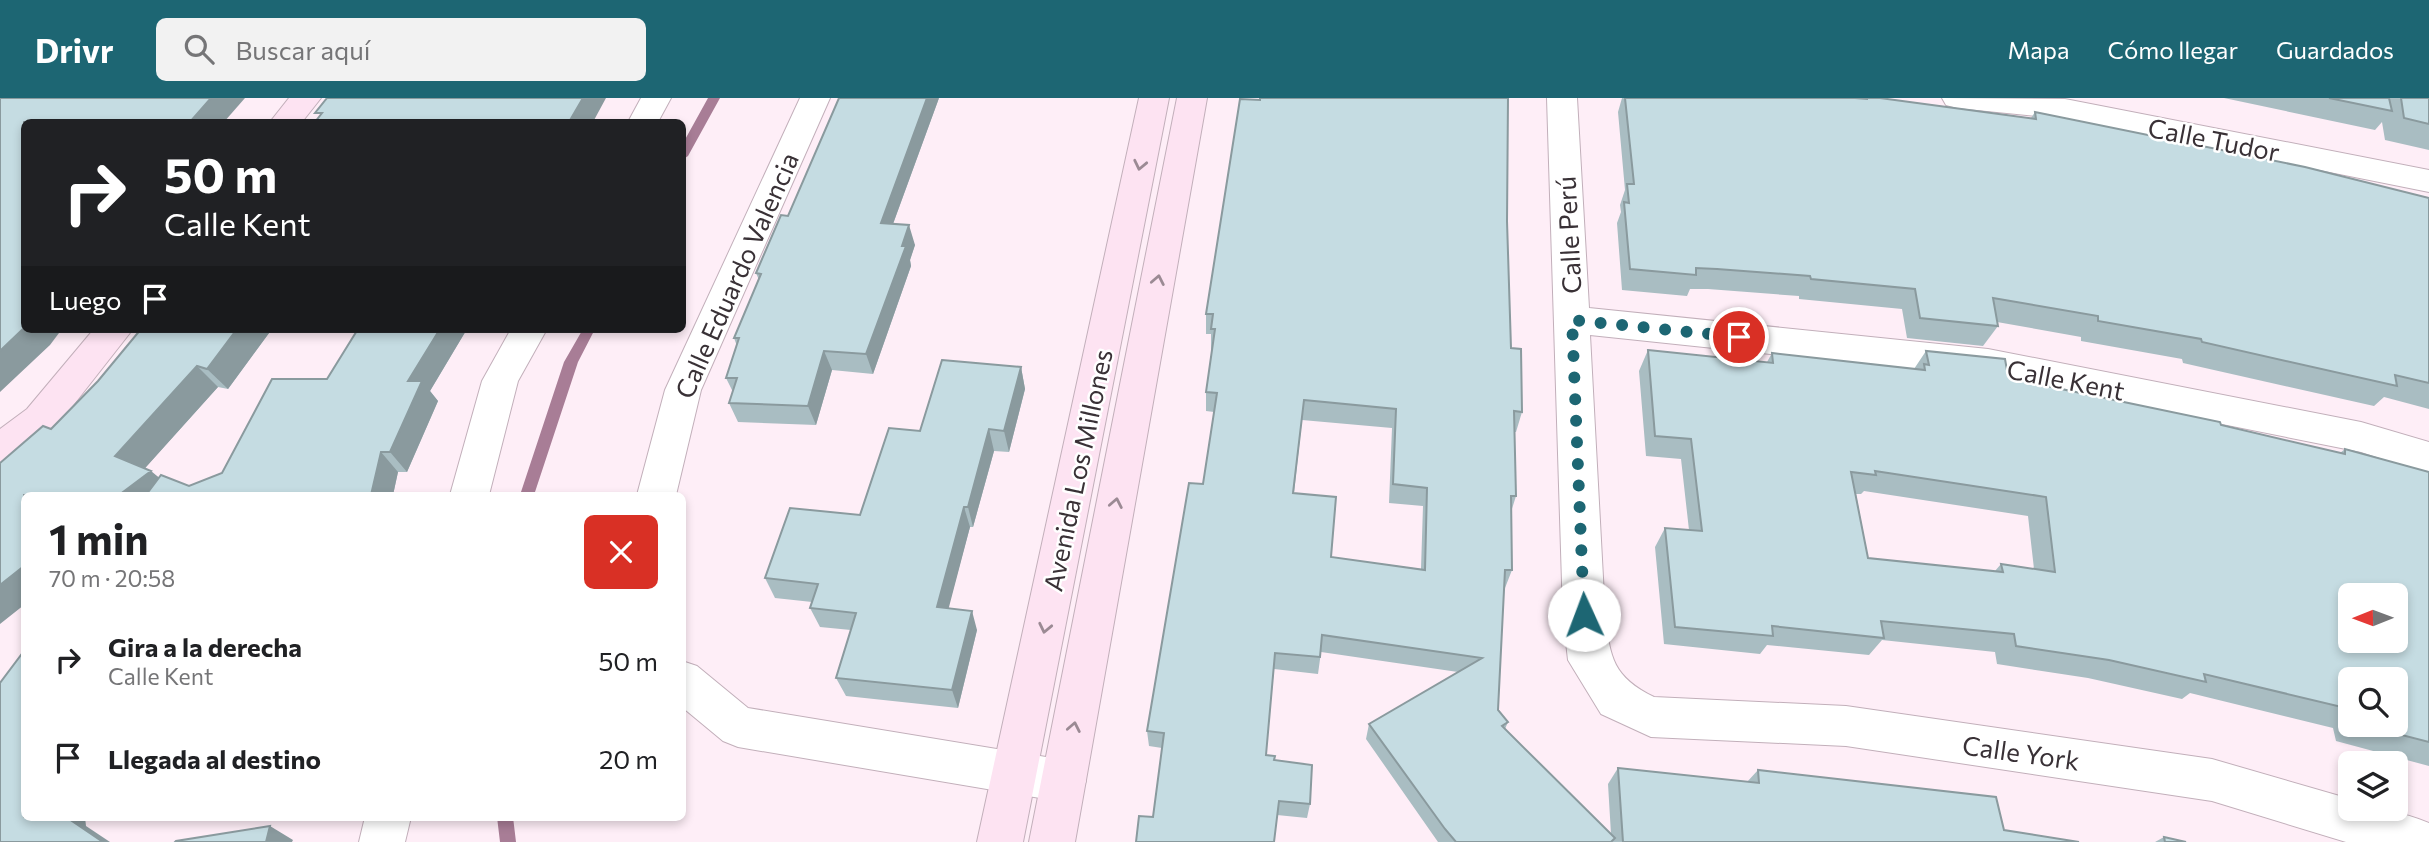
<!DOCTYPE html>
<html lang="es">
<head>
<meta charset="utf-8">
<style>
  :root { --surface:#fff; --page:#f2f2f2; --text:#202124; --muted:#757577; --accent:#1d6673 }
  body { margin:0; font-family:Commissioner,sans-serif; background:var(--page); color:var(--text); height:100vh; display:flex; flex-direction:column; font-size:26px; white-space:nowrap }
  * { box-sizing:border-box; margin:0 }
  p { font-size:23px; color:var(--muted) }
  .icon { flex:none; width:38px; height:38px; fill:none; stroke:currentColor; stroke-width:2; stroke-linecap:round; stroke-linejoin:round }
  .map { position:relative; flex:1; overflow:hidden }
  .drawer { position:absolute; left:21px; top:394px; width:665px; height:329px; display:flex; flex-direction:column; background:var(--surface); border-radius:10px; box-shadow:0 4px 10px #0003 }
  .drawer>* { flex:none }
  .hud { position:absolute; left:21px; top:21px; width:665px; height:214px; border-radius:10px; box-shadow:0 4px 10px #0003; background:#202124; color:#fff; overflow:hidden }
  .needle { width:46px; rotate:269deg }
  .tools { position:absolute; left:2338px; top:485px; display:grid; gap:14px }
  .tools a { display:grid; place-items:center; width:70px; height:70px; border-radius:10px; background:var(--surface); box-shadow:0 4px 10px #0003; font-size:35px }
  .pin { position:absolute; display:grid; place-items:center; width:60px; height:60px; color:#fff; margin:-30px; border:4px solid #fff; border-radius:50%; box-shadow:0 2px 7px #0007 }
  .me { position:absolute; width:77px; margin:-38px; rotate:358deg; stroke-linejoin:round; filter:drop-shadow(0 0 5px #0008) }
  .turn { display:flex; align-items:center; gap:24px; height:147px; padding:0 28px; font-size:32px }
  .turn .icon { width:91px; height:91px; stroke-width:2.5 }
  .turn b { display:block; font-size:49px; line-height:60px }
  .then { display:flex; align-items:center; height:66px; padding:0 28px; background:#0003; gap:14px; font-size:26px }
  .round { display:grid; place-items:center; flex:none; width:74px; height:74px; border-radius:10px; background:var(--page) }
  .overview { display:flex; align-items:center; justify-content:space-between; height:119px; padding:0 28px }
  h1 { font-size:42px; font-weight:700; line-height:52px }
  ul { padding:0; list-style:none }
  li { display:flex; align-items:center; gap:21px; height:98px; padding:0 28px }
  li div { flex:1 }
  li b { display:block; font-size:26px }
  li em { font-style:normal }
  header { display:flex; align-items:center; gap:42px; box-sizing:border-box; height:98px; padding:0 35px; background:var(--accent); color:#fff }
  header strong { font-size:33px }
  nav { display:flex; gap:38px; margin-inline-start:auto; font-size:24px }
  .search { width:490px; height:63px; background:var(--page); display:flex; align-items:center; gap:18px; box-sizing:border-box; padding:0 24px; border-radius:10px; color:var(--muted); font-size:26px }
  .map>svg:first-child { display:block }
</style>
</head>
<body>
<header>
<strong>Drivr</strong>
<div class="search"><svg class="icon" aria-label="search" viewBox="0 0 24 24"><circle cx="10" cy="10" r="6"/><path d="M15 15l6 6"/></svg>Buscar aquí</div>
<nav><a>Mapa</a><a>Cómo llegar</a><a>Guardados</a></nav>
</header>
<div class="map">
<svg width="2429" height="744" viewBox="0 0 2429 744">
  <rect width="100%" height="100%" fill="#feeef7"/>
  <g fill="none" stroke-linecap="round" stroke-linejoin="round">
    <path fill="#a87d96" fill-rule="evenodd" d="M708,0H720L688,58L682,62V47Z
      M583,231H595L578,264L534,397H520L564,264Z
      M497,719H513L516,744H500Z"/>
    <g stroke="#c2afba" stroke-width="2">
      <path id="street" d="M641,0H671L658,24H628Z
        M800,0H830L701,292L676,397H637L665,292Z
        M1547,0H1577L1589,210L1988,251L2361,324L2429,344V376L2361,354L1988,279L1590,237L1605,517C1610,560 1613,579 1654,599L1846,608L2212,661L2350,701V710C2378,710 2403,714 2429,725V744H2346L2212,703L1846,648L1651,639L1601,616L1568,562L1563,517Z
        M1942,0L2065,1L2429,72V94L2065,21L1957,10L1946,7Z
        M511,231H547L518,283L489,397H450L482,283Z
        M682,563L697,568L748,610L1064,662L1080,668L1086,683L1080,698L1064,704L738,649L723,643L682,609Z
        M365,719H411L405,744H359Z"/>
    </g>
    <g stroke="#c2afba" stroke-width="2">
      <path id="secondary" d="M289,0H321L302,24H270Z
        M1139,0H1169L1023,744H977Z
        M1177,0H1207L1075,744H1029Z
        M94,231H133L53,333L13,363L0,367V331L27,311Z"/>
    </g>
    <use href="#street" fill="#fff" fill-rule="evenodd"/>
    <use href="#secondary" fill="#fde3f2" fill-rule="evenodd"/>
  </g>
  <path fill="#a9bdc2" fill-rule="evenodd" d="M939,0L893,126L915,147L910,162L911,168L873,276L832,272L816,327L738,324L729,305L733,294L726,280L737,248L734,240L759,182L756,175L788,118Z
    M1622,0H1880L2031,20L2035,14L2429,100V311L2384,299L2374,308L2183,265L2182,261L2081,243V239L1997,224L1998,228L1983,248L1907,240L1902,211L1799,201V198L1708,191H1690L1687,198L1622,192L1617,125L1621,114L1620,107L1625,92L1618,14Z
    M2224,0H2429V52L2385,42L2382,24L2375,32Z
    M1507,123L1511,250L1522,314L1516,334H1514L1516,398L1511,414L1512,472L1505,490H1504L1498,612L1508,624L1505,631L1611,736L1608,686L1618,670L1747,684L1758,672L2004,732L2079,744H1438L1366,641L1369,626L1458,574L1321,554L1318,576L1274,571L1266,657L1274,663L1310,706L1307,720L1277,717L1153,719L1162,650L1149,648L1147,633L1203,386L1214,314L1206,313V294L1212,251H1211V236H1206V216ZM1302,322L1392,330L1389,405L1423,408L1421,471L1331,459L1294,395Z
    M141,231H272L228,291L218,289L145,370L159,380L189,388L222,375L327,281L358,231H467L430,293L438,303L407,374H398L393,397H24L51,331L98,283Z
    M1648,252L1767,264L1772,255L1914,271L1926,253L2023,283L2340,355L2345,351L2429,374V668L2336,643L2333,630L2190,595L2182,601L2088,580L1997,566L1995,554L1882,542L1869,557L1767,547L1760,556L1664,546L1655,449L1665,430L1689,432L1681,361L1646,358L1639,273ZM1864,393L2028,418L2034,471L2001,466L1995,473L1868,460L1856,396H1861ZM2350,581L2396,626H2350Z
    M1021,269L1025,291L1009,354L994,353L973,429H970L948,510L977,532L958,610L846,598L836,580L851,532L820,529L810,510L812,504L775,500L765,480L860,417Z
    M2164,739L2186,744H2155Z"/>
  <path fill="#8a9a9e" d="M211,0H245L224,24H190Z
    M583,0H606L593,24H569Z
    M927,0H939L886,145L881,125Z
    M909,127L915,147L910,162L911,168L873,276L866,256Z
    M24,230V231H62L50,247L0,294V253Z
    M237,231H272L228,291L207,271Z
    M440,231H467L430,293L438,303L407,374L390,354L408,283Z
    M824,253L832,272L816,327L808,308Z
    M197,268L218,289L138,378L115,358Z
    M1021,269L1025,291L1009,354L1004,333Z
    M989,331L994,353L973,429L968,409Z
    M381,354L398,374L393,397H371Z
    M151,373L174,392L167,397H119Z
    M964,409L970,429L944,528L937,509Z
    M24,468V507L0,526V487Z
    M972,513L977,532L958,610L952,592Z
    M66,719H85L86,728L110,744H103Z
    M270,728L293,742L292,744H266Z"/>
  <path fill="#c5dce2" stroke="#8a9a9e" stroke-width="2" fill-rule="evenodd" d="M0,0H211L190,24H24V230L0,253Z
    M327,0H583L569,24H315L322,15H315Z
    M839,0H927L881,125L909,127L902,148H906L866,256L824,253L808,308L729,305L737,280H726L739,240H734L761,176L756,175L781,117L788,118Z
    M1260,0H1508L1507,123L1511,250L1521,251L1522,314L1514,313L1516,398H1511L1512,472H1505L1498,612L1508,624L1502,628L1615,740L1611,744H1456L1445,731L1369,626L1482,560L1322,537L1320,559L1275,555L1266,657L1275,658L1274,662L1312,667L1310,706L1279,703L1274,744H1136L1139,718L1153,719L1164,635L1147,633L1189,385L1203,386L1217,295L1206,294L1215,231H1211L1213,216H1206L1240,1L1260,2ZM1304,302L1396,311L1393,386L1427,390L1425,472L1331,459L1336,399L1293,395Z
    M1625,0H1855L1867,1V0H1880L2036,21L2035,14L2305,69L2429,100V285L2395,277L2397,288L2202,244L2201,241L2098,223V218L1993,200L1998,228L1920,220L1915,191L1811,181L1810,178L1717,171L1696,170V177L1630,171L1624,104L1629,105L1627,86H1634Z
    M2329,0H2389L2392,13Z
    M2401,0H2429V26L2404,20Z
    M141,231H237L207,271L197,268L115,358L151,373L119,397H24V468L0,487V365L43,328L51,331L98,283Z
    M358,231H440L408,283H422L390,354H381L371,397H146L161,377L189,388L222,375L272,281H327Z
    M1648,252L1773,265L1772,255L1925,272L1924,266L1929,267L1926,253L2005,261L2008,278L2022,280L2023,283L2220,324L2221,327L2345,356V351L2429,374V644L2363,627L2396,626V581H2350V611L2204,576L2206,584L2109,562L2016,548L2014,536L1881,523L1884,540L1772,528L1773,538L1675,529L1665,430L1702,433L1691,341L1655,338ZM1875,373L2046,399L2055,474L2001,466L2003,474L1868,460L1851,374L1876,377ZM2350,497H2396V542H2350Z
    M942,262L1021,269L1004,333L989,331L968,409H964L937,509L972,513L952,592L836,580L856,515L810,510L818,486L765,480L790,410L860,417L889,330L920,333Z
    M24,553V719H66L103,744H0V585Z
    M1618,670L1759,685L1758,672L1996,699L2004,732L2079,744H1623Z
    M270,728L266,744H175L176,743Z
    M2164,739L2186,744H2165Z"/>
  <defs><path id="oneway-chevron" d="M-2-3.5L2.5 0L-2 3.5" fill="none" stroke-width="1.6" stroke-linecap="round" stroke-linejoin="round" transform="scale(1.75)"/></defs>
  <g stroke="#9b8a94">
    <use href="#oneway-chevron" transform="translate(1140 67) rotate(102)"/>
    <use href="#oneway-chevron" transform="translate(1158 182) rotate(-79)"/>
    <use href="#oneway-chevron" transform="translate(1116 405) rotate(-79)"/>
    <use href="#oneway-chevron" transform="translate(1045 530) rotate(102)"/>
    <use href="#oneway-chevron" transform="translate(1074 629) rotate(-79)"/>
  </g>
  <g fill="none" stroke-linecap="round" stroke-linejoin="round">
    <path stroke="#1d6673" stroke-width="12" stroke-dasharray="0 21.6" d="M1584,517L1572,222L1739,239"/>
  </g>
  <g text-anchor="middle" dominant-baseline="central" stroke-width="5" stroke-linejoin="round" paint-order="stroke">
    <g font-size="26" fill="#393136" stroke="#fff">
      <text transform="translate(2214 41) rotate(11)">Calle Tudor</text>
      <text transform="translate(1568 137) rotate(-93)">Calle Perú</text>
      <text transform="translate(736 177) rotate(-66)">Calle Eduardo Valencia</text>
      <text transform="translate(2066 281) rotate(11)">Calle Kent</text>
      <text transform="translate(1077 372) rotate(-78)">Avenida Los Millones</text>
      <text transform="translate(2021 654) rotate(8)">Calle York</text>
    </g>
  </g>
</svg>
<div class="tools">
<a><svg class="needle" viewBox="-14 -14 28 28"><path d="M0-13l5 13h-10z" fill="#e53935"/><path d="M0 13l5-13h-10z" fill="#757577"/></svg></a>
<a><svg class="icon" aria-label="search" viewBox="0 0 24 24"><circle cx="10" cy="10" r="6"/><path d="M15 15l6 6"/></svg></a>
<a><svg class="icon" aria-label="layers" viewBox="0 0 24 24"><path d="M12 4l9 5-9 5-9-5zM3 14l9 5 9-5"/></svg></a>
</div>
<div class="pin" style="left:1739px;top:239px;background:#d93025"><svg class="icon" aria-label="arrive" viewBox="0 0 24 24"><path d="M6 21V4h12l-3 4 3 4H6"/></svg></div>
<svg class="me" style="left:1584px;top:517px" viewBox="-20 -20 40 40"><circle r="19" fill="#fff"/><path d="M0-13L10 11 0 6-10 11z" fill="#1d6673"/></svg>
<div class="hud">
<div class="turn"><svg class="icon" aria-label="right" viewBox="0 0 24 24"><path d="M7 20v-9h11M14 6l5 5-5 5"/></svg><div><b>50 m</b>Calle Kent</div></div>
<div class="then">Luego<svg class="icon" aria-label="arrive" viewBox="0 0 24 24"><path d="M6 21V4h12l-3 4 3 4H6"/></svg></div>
</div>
<section class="drawer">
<div class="overview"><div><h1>1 min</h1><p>70 m · 20:58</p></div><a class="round" style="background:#d93025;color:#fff"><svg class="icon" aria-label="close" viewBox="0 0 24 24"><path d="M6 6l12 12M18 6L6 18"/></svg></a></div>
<ul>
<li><svg class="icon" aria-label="right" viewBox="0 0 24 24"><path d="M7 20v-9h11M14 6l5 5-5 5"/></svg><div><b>Gira a la derecha</b><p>Calle Kent</p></div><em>50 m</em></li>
<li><svg class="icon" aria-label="arrive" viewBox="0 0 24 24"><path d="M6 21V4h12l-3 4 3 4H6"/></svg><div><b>Llegada al destino</b></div><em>20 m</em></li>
</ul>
</section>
</div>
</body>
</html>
